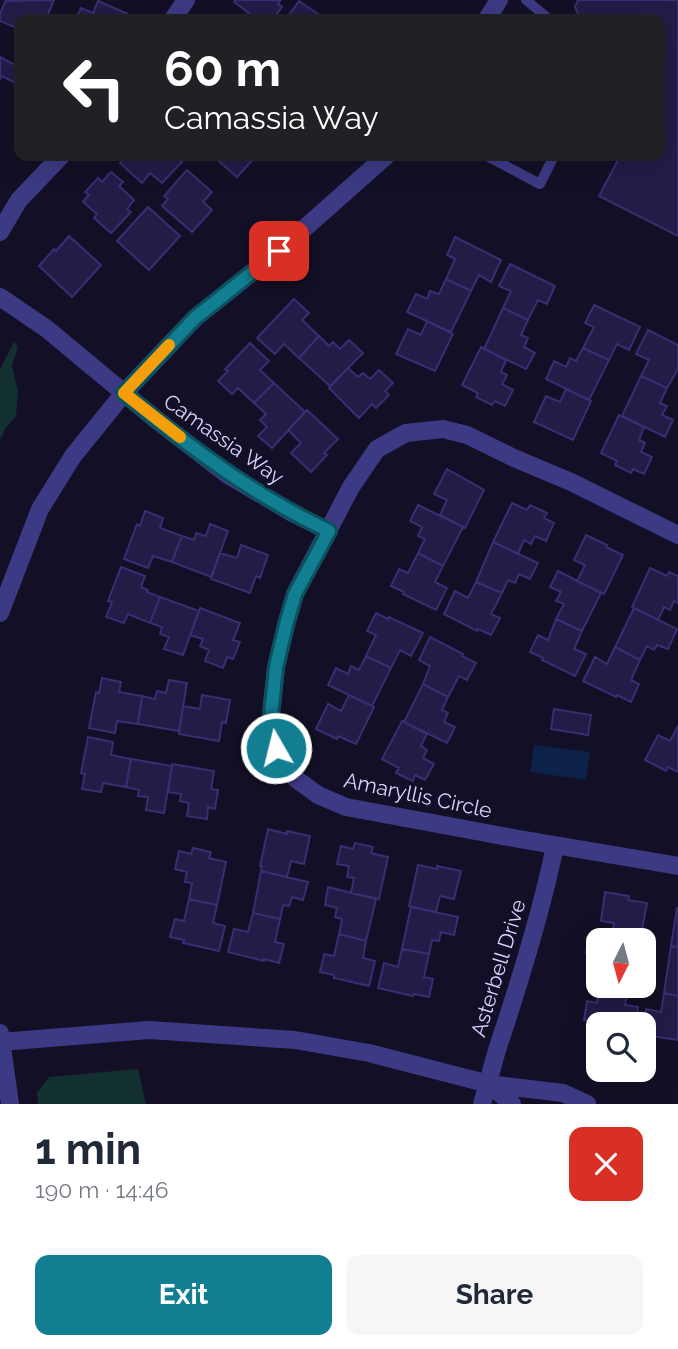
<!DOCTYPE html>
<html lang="en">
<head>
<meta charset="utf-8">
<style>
  :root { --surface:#fff; --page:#f6f6f7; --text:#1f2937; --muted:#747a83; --accent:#117e91 }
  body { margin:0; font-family:Raleway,sans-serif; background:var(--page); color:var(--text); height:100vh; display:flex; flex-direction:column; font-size:26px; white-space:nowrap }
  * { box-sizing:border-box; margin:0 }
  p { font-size:23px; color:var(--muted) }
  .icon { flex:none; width:38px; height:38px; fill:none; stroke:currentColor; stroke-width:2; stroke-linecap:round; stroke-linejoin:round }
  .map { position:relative; height:1104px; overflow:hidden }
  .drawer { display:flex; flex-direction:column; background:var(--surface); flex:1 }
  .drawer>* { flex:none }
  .hud { position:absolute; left:14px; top:14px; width:651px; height:147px; border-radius:14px; box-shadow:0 7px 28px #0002; background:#202124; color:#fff; overflow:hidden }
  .needle { width:46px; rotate:186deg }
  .fabs { position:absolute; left:586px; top:928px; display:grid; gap:14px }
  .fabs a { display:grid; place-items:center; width:70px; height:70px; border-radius:14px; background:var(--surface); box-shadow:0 7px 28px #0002; font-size:35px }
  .pin { position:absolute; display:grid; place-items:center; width:60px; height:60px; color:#fff; margin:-30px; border-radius:14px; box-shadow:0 4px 10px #0006 }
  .me { position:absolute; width:77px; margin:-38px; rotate:352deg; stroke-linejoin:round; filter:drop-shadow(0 0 5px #0008) }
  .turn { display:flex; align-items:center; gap:24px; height:147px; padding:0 35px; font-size:32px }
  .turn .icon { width:91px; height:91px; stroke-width:2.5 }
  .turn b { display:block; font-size:49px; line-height:60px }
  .round { display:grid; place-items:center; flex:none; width:74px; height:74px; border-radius:14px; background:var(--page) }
  .headline { display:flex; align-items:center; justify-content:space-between; height:119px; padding:0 35px }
  h1 { font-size:42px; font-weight:700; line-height:52px }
  .cta { display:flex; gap:14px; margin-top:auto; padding:14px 35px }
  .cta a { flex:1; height:80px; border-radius:14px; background:var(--accent); color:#fff; font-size:28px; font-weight:700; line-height:80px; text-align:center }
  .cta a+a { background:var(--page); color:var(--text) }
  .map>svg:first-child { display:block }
</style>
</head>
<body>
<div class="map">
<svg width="678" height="1104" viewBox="0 0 678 1104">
  <rect width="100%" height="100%" fill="#130f26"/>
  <path fill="#12302f" d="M14,342L18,346L12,366L18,391L16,416L5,429L0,440V369Z
    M138,1069L146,1104H38L37,1093L49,1077Z"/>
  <path fill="#0c2248" d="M534,745L590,752L586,780L530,772Z"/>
  <path fill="#241b47" stroke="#3b2d73" stroke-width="2" d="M6,0L8,1L54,0L46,19H19V29L0,21V14Z
    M235,0H281L278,4L282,7L273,19H249L246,17L249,13L234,2Z
    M578,0H678V236L599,196L620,156H660V19H580L575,7Z
    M98,1L128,14L126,19H76L81,8L93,13Z
    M299,1L325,19H286Z
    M0,57L19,67V85L2,76L0,79Z
    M126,156H175L182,162L162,183L150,173L142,183L120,163Z
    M213,156H256L237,177Z
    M187,170L212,192L203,202L212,210L192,232L162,206L168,199L164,196Z
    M111,172L123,182L119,186L134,200L127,209L131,212L111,233L94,218L97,214L83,202L89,195L85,192L98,178L102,182Z
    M148,207L180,236L149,270L117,241Z
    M69,236L101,265L72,297L39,266L54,249L56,251Z
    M455,237L501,260L491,282L479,275L471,291L446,279L455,259L447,255Z
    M510,264L555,286L547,304L538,300L528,320L503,308L511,291L499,286Z
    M446,279L471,291L451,332L407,312L416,294L427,299L430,291L439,294Z
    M294,299L309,313L302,320L319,336L299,358L284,344L275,354L257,338Z
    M594,305L640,327L629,350L617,344L609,360L583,348L594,327L585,323Z
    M503,308L528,320L521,335L528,338L524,347L535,353L526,369L484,349Z
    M427,321L453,334L435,371L396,354L408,329L421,335Z
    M648,330L678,345V369L667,388L641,376L649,360L636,354Z
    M319,336L329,346L333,342L340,349L349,340L363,353L330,386L299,358Z
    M250,343L269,361L260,370L274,383L254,403L238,388L232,394L218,381L228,371L225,369Z
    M481,347L506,360L501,372L507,375L502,384L513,390L505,406L495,401L492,405L476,397L478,393L462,385Z
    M583,348L609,360L589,400L546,379L554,361L566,367L570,358L576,361Z
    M348,368L358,377L363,373L370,379L379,370L393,383L385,391L389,395L376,408L372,404L359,418L329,388Z
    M641,376L667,388L660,403L667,406L662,415L673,420L665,437L622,416Z
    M274,383L305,412L272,448L258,436L267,427L260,420L266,414L254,403Z
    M566,389L591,401L573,440L534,422L546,396L560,402Z
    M307,410L338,439L324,453L327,455L311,472L291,453L301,443L288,430Z
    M619,415L644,427L639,440L645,443L641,452L652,457L644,474L633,469L631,473L615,465L617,461L601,453Z
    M447,469L484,490L465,528L440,515L447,500L434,494Z
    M512,503L527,510L530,505L547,513L544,518L554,523L546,541L535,536L531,544L524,540L518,554L493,542Z
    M418,505L463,527L443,566L418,553L425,539L418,536L422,527L410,521Z
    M145,511L163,518L160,528L182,536L172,562L153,556L148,568L124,559L137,524L140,526Z
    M210,524L228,531L211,577L172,562L182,536L194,540L196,533L206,536Z
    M586,535L607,545L606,547L623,555L604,594L577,581L585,565L574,560Z
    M493,542L538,563L530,579L519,574L515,583L508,580L502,593L476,582Z
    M241,545L268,555L260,578L256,576L250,593L211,579L220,553L237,558Z
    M418,553L443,566L435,582L447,588L436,610L403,594L404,592L391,586L399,569L408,573Z
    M121,567L145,576L141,587L148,590L147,592L160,597L150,623L128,614L124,623L106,617L112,602L108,601Z
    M650,568L667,576L669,572L678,576V603L674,601L670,610L664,607L658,620L632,607Z
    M558,571L601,593L582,631L556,619L564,604L556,601L561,592L550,587Z
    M476,582L502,593L491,614L500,618L491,635L478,629L477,631L444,614L455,591L468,598Z
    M160,597L199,611L183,655L164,649L169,637L160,634L162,627L150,623Z
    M200,608L240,623L233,640L240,642L233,659L227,657L223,668L205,661L209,650L200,646L203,639L190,635Z
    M634,608L677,629L668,649L657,645L654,650L647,646L640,660L615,647Z
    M376,613L388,619L389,617L423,633L411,656L400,650L391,668L366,656L376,635L367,631Z
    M556,619L582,631L574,649L586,654L575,676L542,660L543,658L530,652L538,635L548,640Z
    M430,637L463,654L462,656L476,663L467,680L459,676L448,697L423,684L430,666L419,660Z
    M615,647L640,660L631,680L639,684L631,702L617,695L616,697L583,681L595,657L607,664Z
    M366,656L391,668L372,706L328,685L336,668L348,674L351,666L359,670Z
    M102,678L121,682L119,692L142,696L138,724L117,721L115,733L89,728L96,692L99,693Z
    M169,680L187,683L179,731L138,724L142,696L155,699L157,691L166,693Z
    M423,684L448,697L442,710L448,713L444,722L455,727L447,743L404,722Z
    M202,695L230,700L226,723L222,722L219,741L179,734L183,706L200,709Z
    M349,695L374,707L356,744L338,736L337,739L316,729L328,704L341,711Z
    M554,709L591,715L588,735L551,729Z
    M402,721L427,734L421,746L427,750L423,758L434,764L425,780L415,775L413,781L396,773L399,768L382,759Z
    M678,726V772L668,767L666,771L645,760L658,735L670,741Z
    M88,737L113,742L111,755L131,759L126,787L103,783L101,792L82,789L85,774L81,773Z
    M131,759L172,766L164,813L146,810L148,797L138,796L139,790L126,787Z
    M172,764L214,771L211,789L218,790L215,809L208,807L207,819L187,816L189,803L180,801L181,794L168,792Z
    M268,829L287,834V831L310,836L304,864L291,861L287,877L261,871L262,866H260Z
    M355,843L373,847L371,853L388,857L379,899L351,893L354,878L347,877L349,866L337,864L341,846L353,849Z
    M193,848L211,852L209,858L226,862L217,905L189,899L192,883L185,882L187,872L175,869L179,851L191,854Z
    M418,865L437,869V866L461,871L454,899L440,896L436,912L409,906Z
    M261,871L308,882L303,900L292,897L289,906L283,905L280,919L253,913Z
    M328,887L376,899L366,941L339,934L342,919L335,917L337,908L325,905Z
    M605,892L629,896L628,900L647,903L640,940H627L612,937L614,923L601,921Z
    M189,899L217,905L213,923L225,926L219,951L183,943L184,940L170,937L175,919L184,921Z
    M411,907L458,917L454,935L441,932L439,941L432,940L429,954L402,949Z
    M677,908H678V947L671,946Z
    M253,913L280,919L275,942L284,944L279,963L264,959V961L228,952L234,929L248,932Z
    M339,934L366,941L363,958L375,961L369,986L334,978V975L320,972L324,954L334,956Z
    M590,934L611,938L612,937L627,940H598V965H597L598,955L586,953Z
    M671,946L678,947V996L664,993Z
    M402,949L429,954L424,977L433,979L429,997L414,994L413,996L378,988L384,963L398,967Z
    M600,985L629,986L625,1005L638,1007L635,1024H598V1026V1022L584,1020L587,1001L597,1003Z
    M664,993L678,996V1040L644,1035L646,1009L661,1012Z"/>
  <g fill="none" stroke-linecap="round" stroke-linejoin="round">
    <path stroke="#3d3a85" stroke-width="10" d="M526,0L549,19
      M487,156L540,184L554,156"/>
    <path stroke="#3d3a85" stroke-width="18" d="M173,19L186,0
      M487,19L499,0
      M0,232L19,200L61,156
      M0,297L47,329L154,418L228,475L294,514L329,531
      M678,535L571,482L514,458L467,435L443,429L406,433L377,449L351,487L295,594L286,625L276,667L271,714L276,748L296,779L318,795L346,807L519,839L678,866
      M0,613L40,509L73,456L124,393L195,318L279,251L386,156
      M0,1033L10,1104
      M482,1104C488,1085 492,1066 498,1047C520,981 541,914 555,846"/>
    <path stroke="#3d3a85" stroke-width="18" d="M0,1042L149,1030L295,1040L369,1053L489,1084L563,1093L587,1104
      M489,1084L512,1104"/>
  </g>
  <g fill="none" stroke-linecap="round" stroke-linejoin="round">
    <g stroke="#0b525e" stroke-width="18">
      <path id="route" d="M276,748L271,715L276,667L286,625L295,594L329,531C253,495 188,446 124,393L195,318L279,251"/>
    </g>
    <use href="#route" stroke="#117e91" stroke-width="12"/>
    <path stroke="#f59e0b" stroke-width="12" d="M169,345L124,393L180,437"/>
  </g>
  <g text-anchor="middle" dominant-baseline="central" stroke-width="7" stroke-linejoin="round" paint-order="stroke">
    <g font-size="21" fill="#d9d4ff" stroke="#130f26">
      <text transform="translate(224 439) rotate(35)">Camassia Way</text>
      <text transform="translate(418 795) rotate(12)">Amaryllis Circle</text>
      <text transform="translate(498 968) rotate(-73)">Asterbell Drive</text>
    </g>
  </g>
</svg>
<div class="fabs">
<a><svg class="needle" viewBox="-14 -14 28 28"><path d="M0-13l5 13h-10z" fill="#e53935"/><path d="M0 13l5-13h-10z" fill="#747a83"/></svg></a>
<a><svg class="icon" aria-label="search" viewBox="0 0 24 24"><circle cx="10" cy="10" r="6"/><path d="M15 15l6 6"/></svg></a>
</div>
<div class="pin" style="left:279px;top:251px;background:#d93025"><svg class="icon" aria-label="arrive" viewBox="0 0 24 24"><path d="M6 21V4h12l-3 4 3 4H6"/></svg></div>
<svg class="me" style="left:276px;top:748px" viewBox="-20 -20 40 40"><circle r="17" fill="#117e91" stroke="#fff" stroke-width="3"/><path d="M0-11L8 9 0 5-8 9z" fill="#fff"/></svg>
<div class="hud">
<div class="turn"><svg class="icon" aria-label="left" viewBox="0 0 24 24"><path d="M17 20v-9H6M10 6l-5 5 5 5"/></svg><div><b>60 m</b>Camassia Way</div></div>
</div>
</div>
<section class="drawer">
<div class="headline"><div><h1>1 min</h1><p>190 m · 14:46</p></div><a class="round" style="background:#d93025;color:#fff"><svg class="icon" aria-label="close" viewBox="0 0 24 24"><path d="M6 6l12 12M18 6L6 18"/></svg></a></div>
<div class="cta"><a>Exit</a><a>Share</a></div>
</section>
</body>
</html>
